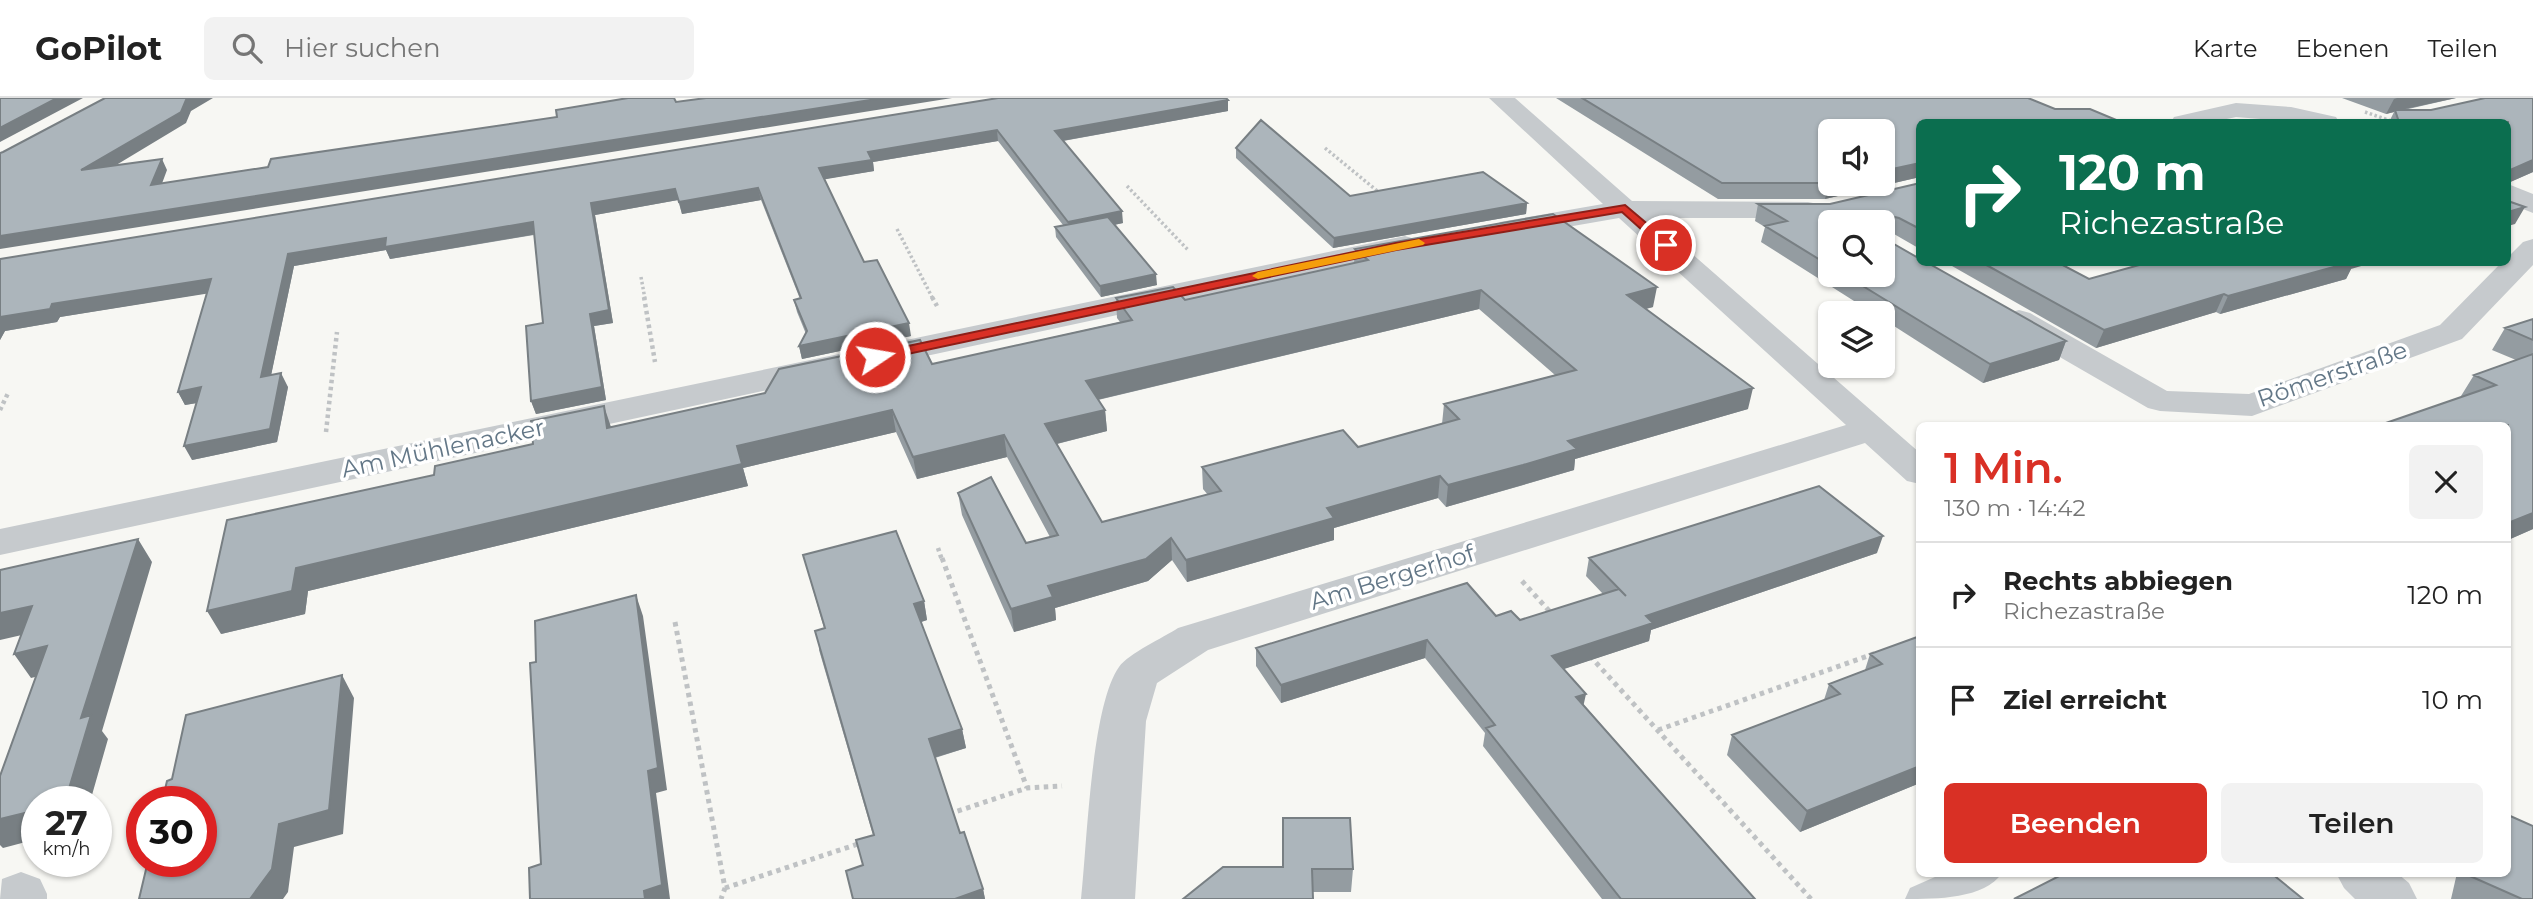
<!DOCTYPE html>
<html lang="de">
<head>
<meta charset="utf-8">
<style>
  :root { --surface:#fff; --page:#f2f2f2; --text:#222; --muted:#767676; --line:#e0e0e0; --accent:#d93025 }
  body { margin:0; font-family:Montserrat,sans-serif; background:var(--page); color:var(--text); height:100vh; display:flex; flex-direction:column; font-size:26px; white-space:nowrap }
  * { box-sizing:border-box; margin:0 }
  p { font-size:23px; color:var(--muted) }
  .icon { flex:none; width:38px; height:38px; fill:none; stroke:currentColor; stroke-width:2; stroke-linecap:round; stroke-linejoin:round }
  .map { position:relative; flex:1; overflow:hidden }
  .side { position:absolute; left:1916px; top:324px; width:595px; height:455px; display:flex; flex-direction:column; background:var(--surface); border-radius:10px; box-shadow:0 2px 5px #0004 }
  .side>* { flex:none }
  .top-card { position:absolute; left:1916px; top:21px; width:595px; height:147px; border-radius:10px; box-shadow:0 2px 5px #0004; background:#0b6e4f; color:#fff; overflow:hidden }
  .buttons { position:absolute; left:1818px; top:21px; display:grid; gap:14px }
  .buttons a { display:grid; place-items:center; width:77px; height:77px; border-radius:10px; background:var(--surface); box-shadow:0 2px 5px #0004; font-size:35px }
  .speed { position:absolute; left:21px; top:688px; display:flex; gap:14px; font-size:35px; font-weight:700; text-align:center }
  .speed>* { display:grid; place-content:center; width:91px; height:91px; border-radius:50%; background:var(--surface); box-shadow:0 2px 5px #0004; line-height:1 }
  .speed small { font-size:18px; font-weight:400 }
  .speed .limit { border:10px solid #d22; background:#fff; color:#111 }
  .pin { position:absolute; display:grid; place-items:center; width:60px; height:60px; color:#fff; margin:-30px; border:4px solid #fff; border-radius:50%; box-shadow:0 2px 7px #0007 }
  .me { position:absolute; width:77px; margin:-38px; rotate:78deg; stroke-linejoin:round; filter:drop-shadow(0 0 5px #0008) }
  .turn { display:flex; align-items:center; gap:24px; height:147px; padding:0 28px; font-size:32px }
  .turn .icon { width:91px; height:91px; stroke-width:2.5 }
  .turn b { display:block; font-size:49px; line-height:60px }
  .round { display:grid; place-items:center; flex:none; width:74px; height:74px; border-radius:10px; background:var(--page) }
  .summary { display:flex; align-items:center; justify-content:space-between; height:119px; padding:0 28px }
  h1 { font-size:42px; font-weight:600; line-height:52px; color:var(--accent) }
  .button { display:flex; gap:14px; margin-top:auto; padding:14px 28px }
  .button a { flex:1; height:80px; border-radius:10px; background:var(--accent); color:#fff; font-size:28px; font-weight:600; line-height:80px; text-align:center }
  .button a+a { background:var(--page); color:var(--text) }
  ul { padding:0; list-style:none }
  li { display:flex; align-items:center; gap:21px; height:105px; padding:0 28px; border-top:2px solid var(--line) }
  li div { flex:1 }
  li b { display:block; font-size:26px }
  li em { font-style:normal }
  header { display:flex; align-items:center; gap:42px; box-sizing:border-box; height:98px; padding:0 35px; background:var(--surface); border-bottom:2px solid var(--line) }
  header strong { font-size:33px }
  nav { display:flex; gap:38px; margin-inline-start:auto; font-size:24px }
  .search { width:490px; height:63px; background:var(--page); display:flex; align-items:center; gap:18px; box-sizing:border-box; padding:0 24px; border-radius:10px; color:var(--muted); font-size:26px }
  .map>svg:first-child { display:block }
</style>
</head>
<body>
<header>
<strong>GoPilot</strong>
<div class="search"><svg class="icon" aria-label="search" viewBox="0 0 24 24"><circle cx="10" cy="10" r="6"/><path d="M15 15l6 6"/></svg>Hier suchen</div>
<nav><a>Karte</a><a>Ebenen</a><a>Teilen</a></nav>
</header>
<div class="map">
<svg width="2533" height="801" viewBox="0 0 2533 801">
  <rect width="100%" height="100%" fill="#f7f7f3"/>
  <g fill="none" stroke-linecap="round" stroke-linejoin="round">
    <path stroke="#bfc2c4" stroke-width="3.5" stroke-dasharray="2.5 2.5" stroke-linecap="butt" d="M2365,14L2394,24
      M1325,50L1381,96
      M1127,88L1189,153
      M897,131L933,201
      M641,179L645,201"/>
    <path stroke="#bfc2c4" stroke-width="4.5" stroke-dasharray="3.5 3.5" stroke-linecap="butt" d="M644,199L655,264
      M932,199L937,208
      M0,312L9,293
      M326,334L337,234
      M938,450L942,462"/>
    <path stroke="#bfc2c4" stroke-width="5" stroke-dasharray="4.5 4.5" stroke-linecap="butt" d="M942,460L1027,690
      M1522,483L1552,516
      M675,524L725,790L721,801
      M1590,558L1811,801
      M1658,632L1876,555
      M949,716L1027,690L1062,688
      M725,790L861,745"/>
    <path fill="#c6cacd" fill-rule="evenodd" d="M1944,775H2002C1985,801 1936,801 1905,801L1910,790Z"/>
    <path fill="#c6cacd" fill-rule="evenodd" d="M1489,0H1515L1632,103L1808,104L1818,106L1822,112L1818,118L1808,120H1651L1920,355V386L1907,383L1865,345L1208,552L1157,585L1146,623L1135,801H1081C1087,748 1091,608 1119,569C1129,555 1163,540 1178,530L1846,327L1619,120L1510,139L1500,136L1496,130L1500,124L1603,106Z
      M2236,5L2291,9L2336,19L2339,24H2296L2236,19L2213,24H2171L2174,19Z
      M2508,86L2533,96V115L2508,105Z
      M1405,138L1415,141L1420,147L1415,153L0,457V431Z
      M2533,141V167L2462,241L2252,318L2160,313L2148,310L2008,229L2003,222L2008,215L2019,212L2030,215L2167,293L2249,296L2440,227L2502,164H2508V159L2523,144Z
      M21,774L40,781L47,796V801H0L2,781Z
      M2336,775H2397L2409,785L2417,801H2355L2344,790Z"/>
  </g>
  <path fill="#949ca1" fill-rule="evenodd" d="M1556,0H2028L1920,24V79L1825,101H1718Z
    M2342,0H2456L2404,12H2431L2533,0V74L2508,85V24H2389L2394,14L2386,16Z
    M1228,2V13L1063,43L1123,125L1114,127L1157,187L1101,199L1056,139L1055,129L1063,127L998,43L873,64L874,73L824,81L864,164L911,238L802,261L799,248L806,236L797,214L794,202L800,201L761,102L682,116L678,102L595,117L613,225L594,228L606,302L536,316L531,303L543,225L534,137L390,161L386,152L294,168L271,277L288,289L277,344L192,362L197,305L185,307L178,294L207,195L60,219L57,224L5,233L0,242V161Z
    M1236,50L1350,98L1527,105L1526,116L1333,150L1236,60Z
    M1920,85V151L1894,136L1886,135L1887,142L2066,243L2059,262L1983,285L1883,221V215H1873L1761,144L1765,129L1755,123L1758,106H1830ZM1830,124L1883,177H1830Z
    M1355,151L1653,209L1646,211L1748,311L1575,361L1574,372L1520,388L1446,409L1438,400L1334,430V442L1187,484L1172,462L1148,483L1055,510L1056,522L1014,534L962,417L958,395L1026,445L1050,439L1007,359L917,381L896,334L743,370L748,388L308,493L305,516L221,536L434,377L611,329L932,266L1120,224L1117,220L1116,200L1185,202L1354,165ZM1479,211L1555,277L1444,306L1442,326L1358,349L1202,369L1203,391L1208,397L1102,424L1057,346L1107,333L1105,312L1098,302Z
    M1945,164H2057L2089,181L2351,171L2346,181L2220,216L2216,214L2096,250Z
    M2533,221V431L2508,442V327L2461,298L2474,277L2516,262L2492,252L2505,230Z
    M1877,455L1651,532L1649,543L1563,571L1584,607L1755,801H1602L1483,648L1485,635L1425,560L1281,605L1256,568V550L1496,518L1520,522L1603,496L1586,478L1589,460Z
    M803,457L924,503L927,522L921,524L962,631L966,650L935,660L960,735L983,791L985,801H853L873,737L819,552L824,530Z
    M1920,538V685L1800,734L1727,657L1732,637L1824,602L1829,586L1865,572L1870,556Z
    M1283,720L1353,771L1351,794H1313L1283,769Z
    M2457,775H2508L2533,801H2451Z"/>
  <path fill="#787f83" d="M57,0H83L0,44V30Z
    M189,0H213L191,13L186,25L88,84L81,72Z
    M883,0H952L0,151V138Z
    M2397,0H2456L2396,13L2395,12L2394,14L2386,16L2394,1Z
    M1228,2V13L1056,44L1055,33Z
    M997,32L998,43L873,64L874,73L821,82L819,70L868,54Z
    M162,61L167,72L157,99L151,87Z
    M2533,62V74L2508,85V73Z
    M1920,65V79L1825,101L1829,85L1883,86V73Z
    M758,90L761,102L682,116L679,104Z
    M675,91L678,102L595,117L613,225L594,228L606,302L536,316L531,303L591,105Z
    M1527,105L1526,116L1333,150L1334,140Z
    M2525,109L2515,126L2508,128V114Z
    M1122,113L1123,125L1070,136L1068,124Z
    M533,124L537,136L390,161L386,152L294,168L268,292L261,279L288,156L386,140Z
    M2340,164H2375L2351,171L2346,181L2220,216L2228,198Z
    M1156,176L1157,187L1101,199L1100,188Z
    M211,181L217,194L60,219L57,224L5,233L0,242V219L52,206Z
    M1657,189L1653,209L1624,216L1627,197Z
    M1481,192L1479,211L1088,304L1086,283Z
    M2224,196L2216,214L2096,250L2104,232Z
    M909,225L911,238L802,261L799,248Z
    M2066,243L2059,262L1983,285L1990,266Z
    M281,275L288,289L277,344L192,362L184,348Z
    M201,289L208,303L185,307L178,294Z
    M1753,290L1748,311L1575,361L1574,372L1446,409L1448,387L1568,343Z
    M604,308L611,329L607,330Z
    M892,312L896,334L743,370L748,388L308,493L305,516L221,536L207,513L296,470L737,348Z
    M1105,312L1107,333L1048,348L1045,326Z
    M1004,337L1007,359L917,381L913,359Z
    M1440,378L1438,400L1334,430V442L1187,484L1186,462L1327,410Z
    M2533,415V431L2508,442V425Z
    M1883,438L1877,455L1651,532L1649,543L1549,576L1552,558L1646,518Z
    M1171,440L1172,462L1148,483L1055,510L1056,522L1014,534L1011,511L1048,488Z
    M138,441L152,464L102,633L108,641L90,704H65L81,620Z
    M636,497L643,518L667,692L656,695L670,801H645L644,793L648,673Z
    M924,503L927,522L918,525L914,506Z
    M32,508L48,531L0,542V515Z
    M1427,542L1425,560L1281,605V587Z
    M47,548L63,572L31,580L14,556Z
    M342,577L354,600L343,736L294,749L288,794L283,801H250L279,726Z
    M1586,596L1582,614L1576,599Z
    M962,631L966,650L933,660L929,641Z
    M1920,668V685L1800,734L1807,713Z
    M37,712V741L3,750L0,747V721Z
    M983,791L985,801H955Z"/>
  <path fill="#acb5bb" stroke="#787f83" stroke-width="2" fill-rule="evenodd" d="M0,0H57L0,30Z
    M105,0H189L186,2L181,14L81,72L162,61L151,87L268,69L271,61L557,19L556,12L628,0H674L676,4L706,0H883L0,138V55L3,54Z
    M998,0H1226L1228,2L1055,33L1122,113L1068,124L997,32L868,54L872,62L819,70L864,164L877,162L909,225L799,248L807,233L794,202L801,200L758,90L679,104L675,91L591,105L609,212L590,216L602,289L531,303L526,228L543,225L533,124L385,149L386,140L288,156L261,279L281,275L270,331L184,348L201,289L178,294L211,181L52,206L50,211L0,219V161Z
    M1582,0H2028L2055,11H2090L2121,24H1920V65L1883,73V33H1830V85H1722Z
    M2485,0H2533V62L2508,73V24H2399L2395,12H2431Z
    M1261,22L1350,98L1483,74L1527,105L1334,140L1236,50Z
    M1920,85V131L1899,120L1886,117L1887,142L1920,161V164H1926L2066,243L1990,266L1845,177H1883V124H1830V168L1765,128L1787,123L1758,106H1830Z
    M2508,103L2525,109L2508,114Z
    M1553,116L1657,189L1627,197L1753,290L1568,343L1577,351L1523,367L1448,387L1440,378L1327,410L1334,420L1186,462L1171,440L1146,461L1048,488L1053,499L1011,511L958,395L991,379L1026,445L1058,437L1004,337L913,359L892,312L737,348L742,366L296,470L292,493L207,513L227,422L434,377L435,368L533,346L531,323L604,308L607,330L765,295L779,271L920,242L932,266L1132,222L1116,200L1173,189L1185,202L1368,162L1355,151ZM1481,192L1576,272L1444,306L1459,321L1358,349L1343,332L1202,369L1221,393L1102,424L1045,326L1105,312L1086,283Z
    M1108,119L1156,176L1100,188L1055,129Z
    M1981,164H2057L2089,181L2150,164H2352L2228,198L2224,196L2104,232Z
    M2533,221V242L2505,230Z
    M2533,256V415L2508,425V327H2380L2496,287L2474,277Z
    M1819,388L1883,438L1646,518L1653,525L1552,558L1586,596L1576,599L1755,801H1621L1486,630L1495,627L1427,542L1281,587L1256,550L1467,485L1496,518L1511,513L1520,522L1619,491L1626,498L1589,460Z
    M896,433L924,503L914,506L962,631L929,641L960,735L964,734L983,791L955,801H853L846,773L863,767L856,742L874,737L815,533L825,530L803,457Z
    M138,441L81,620L91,617L65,704H37V712L0,721V678L47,548L14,556L32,508L0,515V472Z
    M636,497L658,670L648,673L662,787L644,793L645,801H530L529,770L541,766L530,565L536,564L535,523Z
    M1920,538V668L1807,713L1732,637L1840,596L1829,586L1882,566L1870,556Z
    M342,577L329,712L279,726L272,771L250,801H139L148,763H201V704H162L167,683L172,681L186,617Z
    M2508,717L2533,728V801H2522L2470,778V775H2508Z
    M1283,720H1350L1353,771H1312L1313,801H1183L1223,769H1283Z
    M2065,775H2271L2303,801H2014Z"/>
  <path fill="#d93025" stroke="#8d1f18" stroke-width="2" d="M1625,107L1670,145V150H1662L1622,114L1396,152L875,263L868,259L875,255L1396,145Z"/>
  <path fill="#f59e0b" d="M1419,141L1425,145L1423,147L1258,181L1252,178L1258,174Z"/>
  <g text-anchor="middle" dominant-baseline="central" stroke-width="7" stroke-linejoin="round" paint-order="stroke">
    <g font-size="24" fill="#637787" stroke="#fff">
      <text transform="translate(2332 276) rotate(-19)">Römerstraße</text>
      <text transform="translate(443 350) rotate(-12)">Am Mühlenacker</text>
      <text transform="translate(1392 479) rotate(-17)">Am Bergerhof</text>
    </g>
  </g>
</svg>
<div class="buttons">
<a><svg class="icon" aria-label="sound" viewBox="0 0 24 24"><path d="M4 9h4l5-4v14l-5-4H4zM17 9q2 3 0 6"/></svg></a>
<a><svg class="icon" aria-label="search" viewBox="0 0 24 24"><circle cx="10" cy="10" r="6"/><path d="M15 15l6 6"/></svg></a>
<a><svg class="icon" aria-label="layers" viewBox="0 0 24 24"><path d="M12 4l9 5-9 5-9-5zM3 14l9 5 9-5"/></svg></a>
</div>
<div class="speed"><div>27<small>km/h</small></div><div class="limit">30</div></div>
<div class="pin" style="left:1666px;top:147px;background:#d93025"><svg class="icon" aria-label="arrive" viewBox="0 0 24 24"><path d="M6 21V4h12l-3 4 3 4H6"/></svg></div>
<svg class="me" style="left:875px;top:259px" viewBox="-20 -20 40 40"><circle r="17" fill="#d93025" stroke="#fff" stroke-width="3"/><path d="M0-11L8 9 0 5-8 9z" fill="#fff"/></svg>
<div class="top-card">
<div class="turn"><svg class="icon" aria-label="right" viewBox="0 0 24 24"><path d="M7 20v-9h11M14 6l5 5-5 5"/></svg><div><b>120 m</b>Richezastraße</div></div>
</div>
<section class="side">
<div class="summary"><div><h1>1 Min.</h1><p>130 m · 14:42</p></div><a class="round"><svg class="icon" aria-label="close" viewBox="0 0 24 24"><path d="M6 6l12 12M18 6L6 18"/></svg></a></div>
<ul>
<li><svg class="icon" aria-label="right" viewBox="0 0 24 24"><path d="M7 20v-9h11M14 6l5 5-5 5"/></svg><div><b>Rechts abbiegen</b><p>Richezastraße</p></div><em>120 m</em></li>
<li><svg class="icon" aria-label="arrive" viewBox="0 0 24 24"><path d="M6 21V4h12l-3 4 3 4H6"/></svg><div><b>Ziel erreicht</b></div><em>10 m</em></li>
</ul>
<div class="button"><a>Beenden</a><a>Teilen</a></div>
</section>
</div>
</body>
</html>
